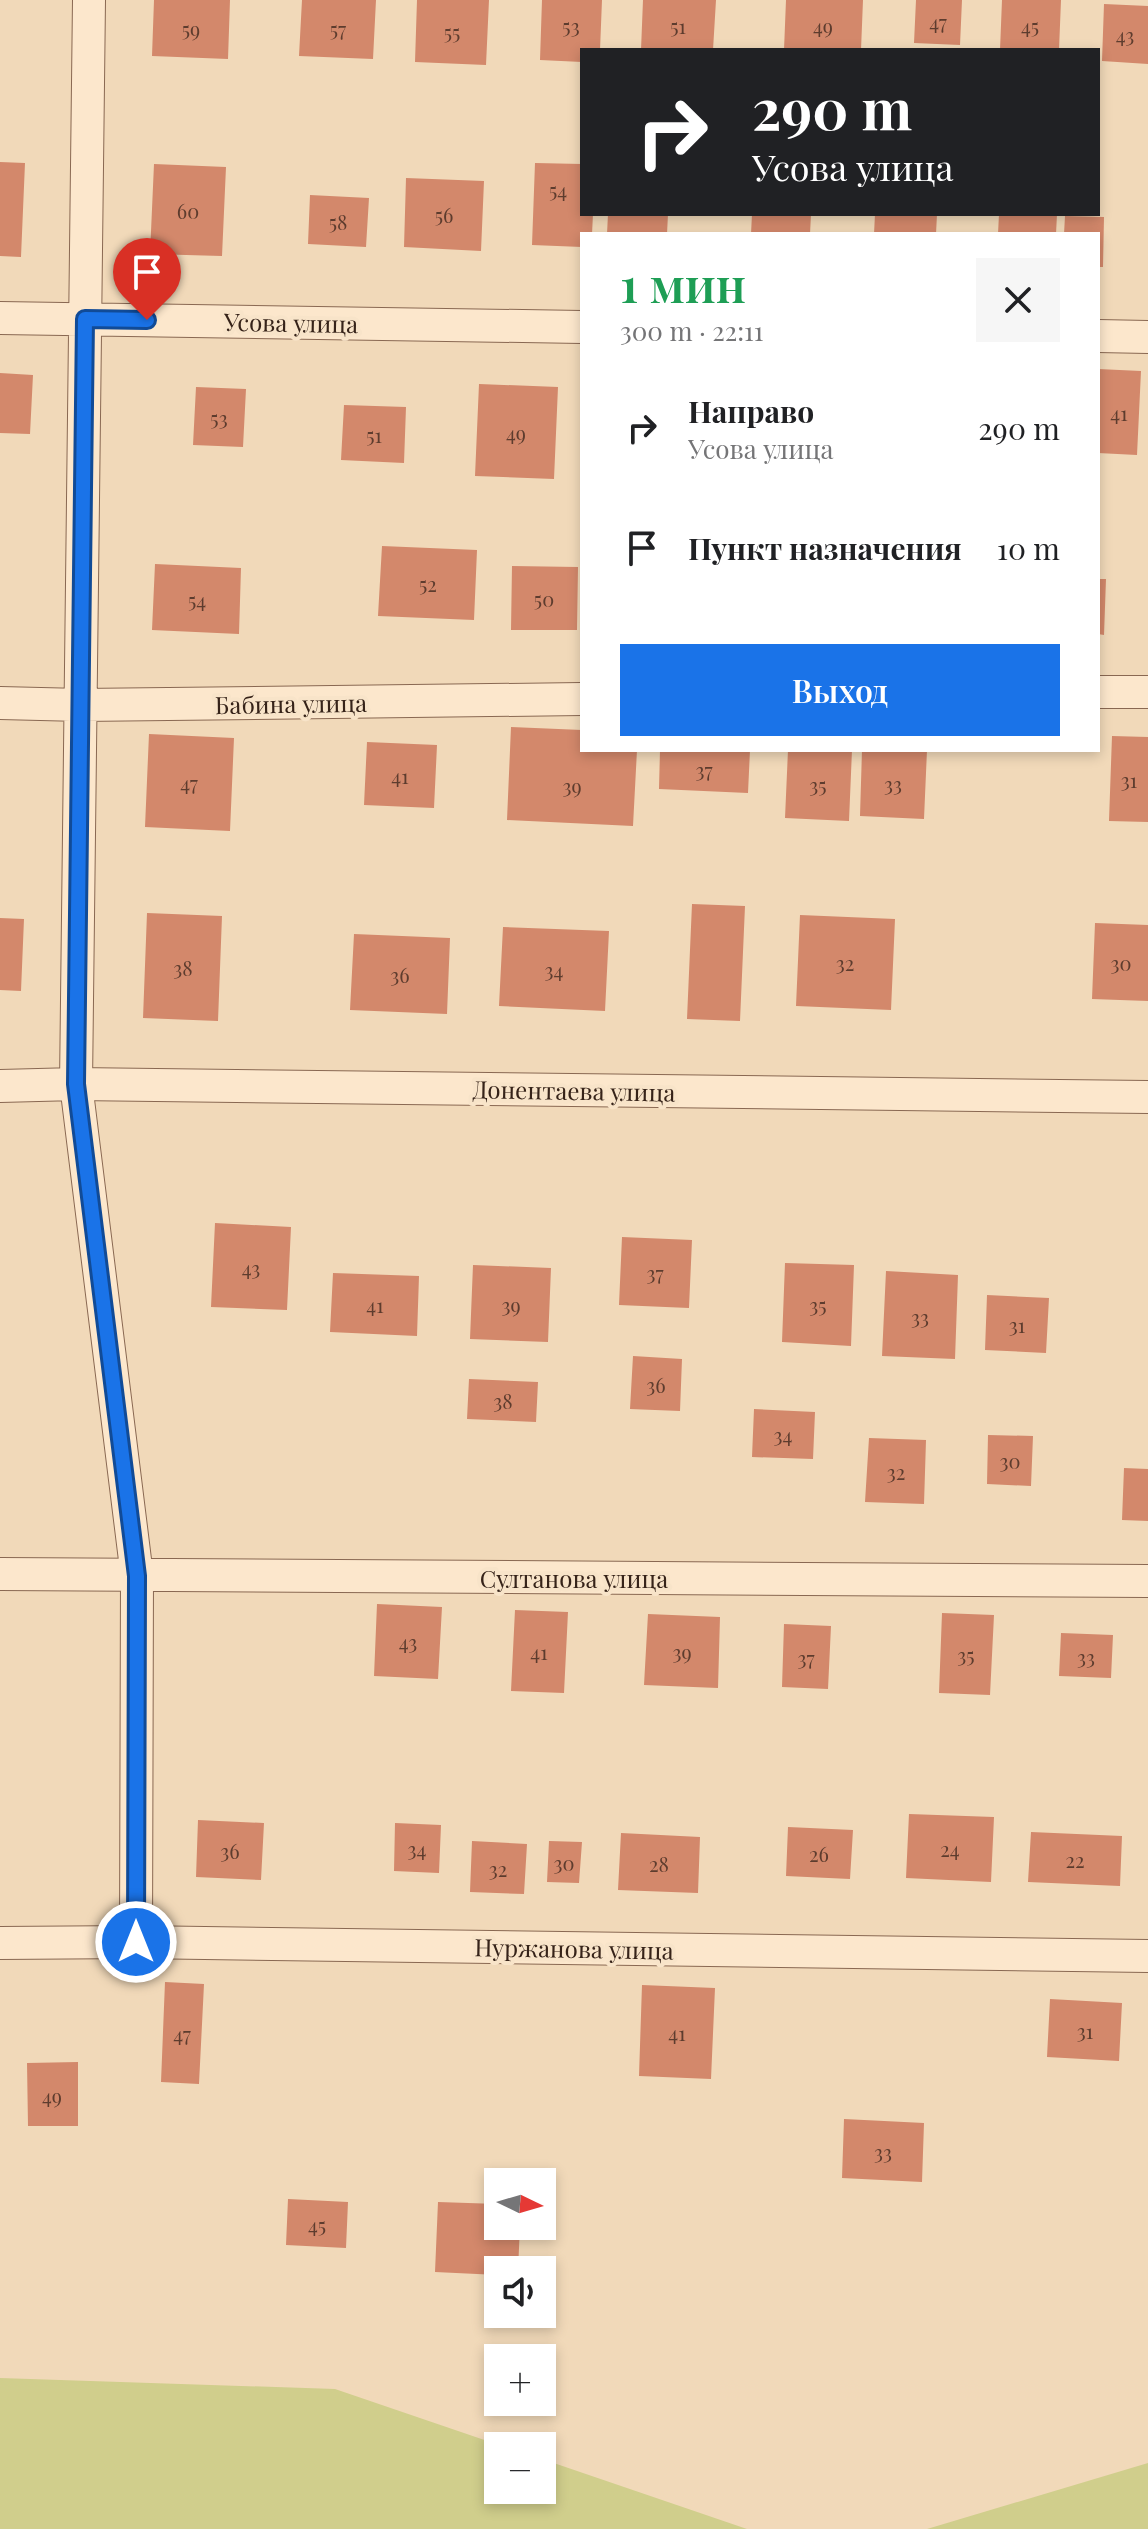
<!DOCTYPE html>
<html lang="ru">
<head>
<meta charset="utf-8">
<style>
  :root { --surface:#fff; --page:#f6f6f6; --text:#202124; --muted:#757577; --accent:#1a73e8 }
  body { margin:0; font-family:"Playfair Display",serif; background:var(--page); color:var(--text); height:100vh; display:flex; flex-direction:column; font-size:30px; white-space:nowrap }
  * { box-sizing:border-box; margin:0 }
  p { font-size:26px; color:var(--muted) }
  .icon { flex:none; width:44px; height:44px; fill:none; stroke:currentColor; stroke-width:2; stroke-linecap:round; stroke-linejoin:round }
  .map { position:relative; flex:1; overflow:hidden }
  .drawer { position:absolute; left:580px; top:232px; width:520px; height:520px; display:flex; flex-direction:column; background:var(--surface); border-radius:0px; box-shadow:0 4px 12px #0003 }
  .drawer>* { flex:none }
  .guide { position:absolute; left:580px; top:48px; width:520px; height:168px; border-radius:0px; box-shadow:0 4px 12px #0003; background:#202124; color:#fff; overflow:hidden }
  .needle { width:52px; rotate:95deg }
  .tools { position:absolute; left:484px; top:2168px; display:grid; gap:16px }
  .tools a { display:grid; place-items:center; width:72px; height:72px; border-radius:0px; background:var(--surface); box-shadow:0 4px 12px #0003; font-size:40px }
  .pin { position:absolute; display:grid; place-items:center; width:68px; height:68px; color:#fff; margin:-82px -34px; border-radius:50% 50% 50% 0; rotate:-45deg; box-shadow:0 0 8px #0007 }
  .pin .icon { rotate:45deg }
  .me { position:absolute; width:88px; margin:-44px; rotate:0deg; stroke-linejoin:round; filter:drop-shadow(0 0 6px #0008) }
  .turn { display:flex; align-items:center; gap:28px; height:168px; padding:0 40px; font-size:36px }
  .turn .icon { width:104px; height:104px; stroke-width:2.5 }
  .turn b { display:block; font-size:56px; line-height:68px }
  .round { display:grid; place-items:center; flex:none; width:84px; height:84px; border-radius:0px; background:var(--page) }
  .headline { display:flex; align-items:center; justify-content:space-between; height:136px; padding:0 40px }
  h1 { font-size:48px; font-weight:600; line-height:60px; color:#1e9e55 }
  .button { display:flex; gap:16px; margin-top:auto; padding:16px 40px }
  .button a { flex:1; height:92px; border-radius:0px; background:var(--accent); color:#fff; font-size:32px; font-weight:600; line-height:92px; text-align:center }
  ul { padding:0; list-style:none }
  li { display:flex; align-items:center; gap:24px; height:120px; padding:0 40px }
  li div { flex:1 }
  li b { display:block; font-size:30px }
  li em { font-style:normal }
  .map>svg:first-child { display:block }
</style>
</head>
<body>
<div class="map">
<svg width="1148" height="2529" viewBox="0 0 1148 2529">
  <rect width="100%" height="100%" fill="#f1d9b9"/>
  <path fill="#d0ce8c" d="M0,2378L335,2389L502,2446H498V2490H542V2459L747,2529H0Z
    M1148,2463V2529H927Z"/>
  <path fill="#d3886b" d="M154,0H230L228,59L152,56Z
    M302,0H376L373,59L299,56Z
    M417,0H489L486,65L415,62Z
    M542,0H602L600,50H582V62L540,60Z
    M643,0H716L713,50H641Z
    M786,0H863L861,50H784Z
    M916,0H962L960,45L914,43Z
    M1002,0H1061L1059,50H1000Z
    M1104,4L1148,6V64L1102,61Z
    M0,162L25,163L21,257L0,256Z
    M535,163L582,164V214H593L592,234H582V247L532,245Z
    M154,164L226,167L222,256L150,254Z
    M406,178L484,181L481,251L404,247Z
    M310,195L369,198L366,247L308,244Z
    M608,214H668L667,234H607Z
    M752,214H811L810,234H751Z
    M875,214H937L936,234H874Z
    M999,214H1057L1056,234H998Z
    M1065,216L1104,217L1103,267H1098V234H1064Z
    M1098,369L1141,371L1137,455L1098,453Z
    M0,373L33,375L30,434L0,433Z
    M479,384L558,387L554,479L475,476Z
    M196,387L246,389L243,447L193,445Z
    M344,405L406,407L404,463L341,460Z
    M382,546L477,550L474,620L378,616Z
    M155,564L241,568L239,634L152,630Z
    M512,566L578,567L577,630H511Z
    M1098,579H1106L1104,635L1098,634Z
    M511,727L582,730V750H637L633,826L507,820Z
    M149,734L234,738L230,831L145,827Z
    M1112,736L1148,737V822L1109,821Z
    M367,742L437,745L434,808L364,805Z
    M660,750H750L748,793L659,789Z
    M788,750H852L849,821L785,818Z
    M862,750H927L924,819L860,816Z
    M692,904L745,906L740,1021L687,1019Z
    M147,913L222,916L218,1021L143,1018Z
    M800,915L895,919L891,1010L796,1006Z
    M0,918L24,919L21,991L0,990Z
    M1095,923L1148,925V1001L1092,999Z
    M503,927L609,931L605,1011L499,1006Z
    M354,934L450,938L447,1014L350,1010Z
    M215,1223L291,1227L287,1310L211,1307Z
    M622,1237L692,1240L689,1308L619,1305Z
    M785,1263L854,1265L851,1346L782,1342Z
    M473,1265L551,1268L548,1342L470,1339Z
    M886,1271L958,1275L955,1359L882,1356Z
    M333,1273L419,1276L417,1336L330,1332Z
    M987,1295L1049,1298L1046,1353L985,1350Z
    M633,1356L682,1359L680,1411L630,1409Z
    M469,1379L538,1382L536,1422L467,1419Z
    M754,1409L815,1412L813,1459L752,1457Z
    M988,1435L1033,1436L1031,1486L987,1484Z
    M869,1438L926,1440L924,1504L865,1502Z
    M1124,1468L1148,1469V1521L1122,1520Z
    M377,1604L442,1607L438,1679L374,1676Z
    M515,1610L568,1612L564,1693L511,1691Z
    M942,1613L994,1615L990,1695L939,1693Z
    M648,1614L720,1617L718,1688L644,1685Z
    M784,1624L831,1626L828,1689L782,1687Z
    M1061,1633L1113,1635L1111,1678L1059,1676Z
    M909,1814L994,1817L991,1882L906,1878Z
    M198,1820L264,1823L261,1880L196,1877Z
    M395,1823L441,1825L439,1873L394,1871Z
    M788,1827L853,1830L850,1879L786,1876Z
    M1031,1832L1122,1836L1120,1886L1028,1882Z
    M621,1833L700,1837L698,1893L618,1890Z
    M472,1841L527,1844L524,1894L470,1892Z
    M549,1841L582,1842L579,1883L547,1882Z
    M165,1982L204,1984L199,2084L161,2082Z
    M642,1985L715,1988L711,2079L639,2076Z
    M1050,1999L1122,2003L1119,2061L1047,2057Z
    M78,2062V2126H28L27,2063Z
    M844,2119L924,2123L922,2182L842,2178Z
    M288,2199L348,2202L346,2248L286,2245Z
    M438,2202L498,2204V2226H520L518,2270H498V2275L435,2272Z"/>
  <g fill="none" stroke-linecap="round" stroke-linejoin="round">
    <g stroke="#896852" stroke-width="34">
      <path id="street" d="M89,0L76,1084L137,1576L136,1942
        M0,318L582,327
        M1098,336L1148,337
        M1098,692H1148
        M0,703L81,705L582,699
        M0,1086L76,1084L1148,1097
        M0,1574L1148,1581
        M0,1943L136,1942L1148,1956"/>
    </g>
    <use href="#street" stroke="#fce7cc" stroke-width="32"/>
  </g>
  <g fill="none" stroke-linecap="round" stroke-linejoin="round">
    <g stroke="#114b97" stroke-width="20">
      <path id="route" d="M136,1942L137,1576L76,1084L85,319L147,320"/>
    </g>
    <use href="#route" stroke="#1a73e8" stroke-width="14"/>
  </g>
  <g text-anchor="middle" dominant-baseline="central" stroke-width="8" stroke-linejoin="round" paint-order="stroke">
    <g font-size="20" fill="#5d3c2e">
      <text x="938" y="21">47</text>
      <text x="571" y="25">53</text>
      <text x="678" y="25">51</text>
      <text x="823" y="25">49</text>
      <text x="1030" y="25">45</text>
      <text x="191" y="28">59</text>
      <text x="338" y="28">57</text>
      <text x="452" y="31">55</text>
      <text x="1125" y="34">43</text>
      <text x="558" y="189">54</text>
      <text x="188" y="210">60</text>
      <text x="444" y="214">56</text>
      <text x="338" y="221">58</text>
      <text x="1119" y="412">41</text>
      <text x="219" y="417">53</text>
      <text x="516" y="432">49</text>
      <text x="374" y="434">51</text>
      <text x="428" y="583">52</text>
      <text x="544" y="598">50</text>
      <text x="197" y="599">54</text>
      <text x="704" y="769">37</text>
      <text x="400" y="775">41</text>
      <text x="1129" y="779">31</text>
      <text x="189" y="782">47</text>
      <text x="893" y="783">33</text>
      <text x="818" y="784">35</text>
      <text x="572" y="785">39</text>
      <text x="845" y="962">32</text>
      <text x="1121" y="962">30</text>
      <text x="183" y="967">38</text>
      <text x="554" y="969">34</text>
      <text x="400" y="974">36</text>
      <text x="251" y="1267">43</text>
      <text x="655" y="1272">37</text>
      <text x="375" y="1304">41</text>
      <text x="511" y="1304">39</text>
      <text x="818" y="1304">35</text>
      <text x="920" y="1316">33</text>
      <text x="1017" y="1324">31</text>
      <text x="656" y="1384">36</text>
      <text x="503" y="1400">38</text>
      <text x="783" y="1434">34</text>
      <text x="1010" y="1460">30</text>
      <text x="896" y="1471">32</text>
      <text x="408" y="1641">43</text>
      <text x="539" y="1651">41</text>
      <text x="682" y="1651">39</text>
      <text x="966" y="1654">35</text>
      <text x="1086" y="1656">33</text>
      <text x="806" y="1657">37</text>
      <text x="417" y="1848">34</text>
      <text x="950" y="1848">24</text>
      <text x="230" y="1850">36</text>
      <text x="819" y="1853">26</text>
      <text x="1075" y="1859">22</text>
      <text x="564" y="1862">30</text>
      <text x="659" y="1863">28</text>
      <text x="498" y="1868">32</text>
      <text x="1085" y="2030">31</text>
      <text x="677" y="2032">41</text>
      <text x="182" y="2033">47</text>
      <text x="52" y="2095">49</text>
      <text x="883" y="2151">33</text>
      <text x="317" y="2224">45</text>
    </g>
    <g font-size="24" fill="#362319" stroke="#f8e4c9">
      <text transform="translate(291 322) rotate(1)">Усова улица</text>
      <text transform="translate(291 703) rotate(-1)">Бабина улица</text>
      <text transform="translate(574 1090) rotate(1)">Донентаева улица</text>
      <text x="574" y="1578">Султанова улица</text>
      <text transform="translate(574 1948) rotate(1)">Нуржанова улица</text>
    </g>
  </g>
</svg>
<div class="tools">
<a><svg class="needle" viewBox="-14 -14 28 28"><path d="M0-13l5 13h-10z" fill="#e53935"/><path d="M0 13l5-13h-10z" fill="#757577"/></svg></a>
<a><svg class="icon" aria-label="sound" viewBox="0 0 24 24"><path d="M4 9h4l5-4v14l-5-4H4zM17 9q2 3 0 6"/></svg></a>
<a>+</a>
<a>−</a>
</div>
<div class="pin" style="left:147px;top:320px;background:#d93025"><svg class="icon" aria-label="arrive" viewBox="0 0 24 24"><path d="M6 21V4h12l-3 4 3 4H6"/></svg></div>
<svg class="me" style="left:136px;top:1942px" viewBox="-20 -20 40 40"><circle r="17" fill="#1a73e8" stroke="#fff" stroke-width="3"/><path d="M0-11L8 9 0 5-8 9z" fill="#fff"/></svg>
<div class="guide">
<div class="turn"><svg class="icon" aria-label="right" viewBox="0 0 24 24"><path d="M7 20v-9h11M14 6l5 5-5 5"/></svg><div><b>290 m</b>Усова улица</div></div>
</div>
<section class="drawer">
<div class="headline"><div><h1>1 мин</h1><p>300 m · 22:11</p></div><a class="round"><svg class="icon" aria-label="close" viewBox="0 0 24 24"><path d="M6 6l12 12M18 6L6 18"/></svg></a></div>
<ul>
<li><svg class="icon" aria-label="right" viewBox="0 0 24 24"><path d="M7 20v-9h11M14 6l5 5-5 5"/></svg><div><b>Направо</b><p>Усова улица</p></div><em>290 m</em></li>
<li><svg class="icon" aria-label="arrive" viewBox="0 0 24 24"><path d="M6 21V4h12l-3 4 3 4H6"/></svg><div><b>Пункт назначения</b></div><em>10 m</em></li>
</ul>
<div class="button"><a>Выход</a></div>
</section>
</div>
</body>
</html>
